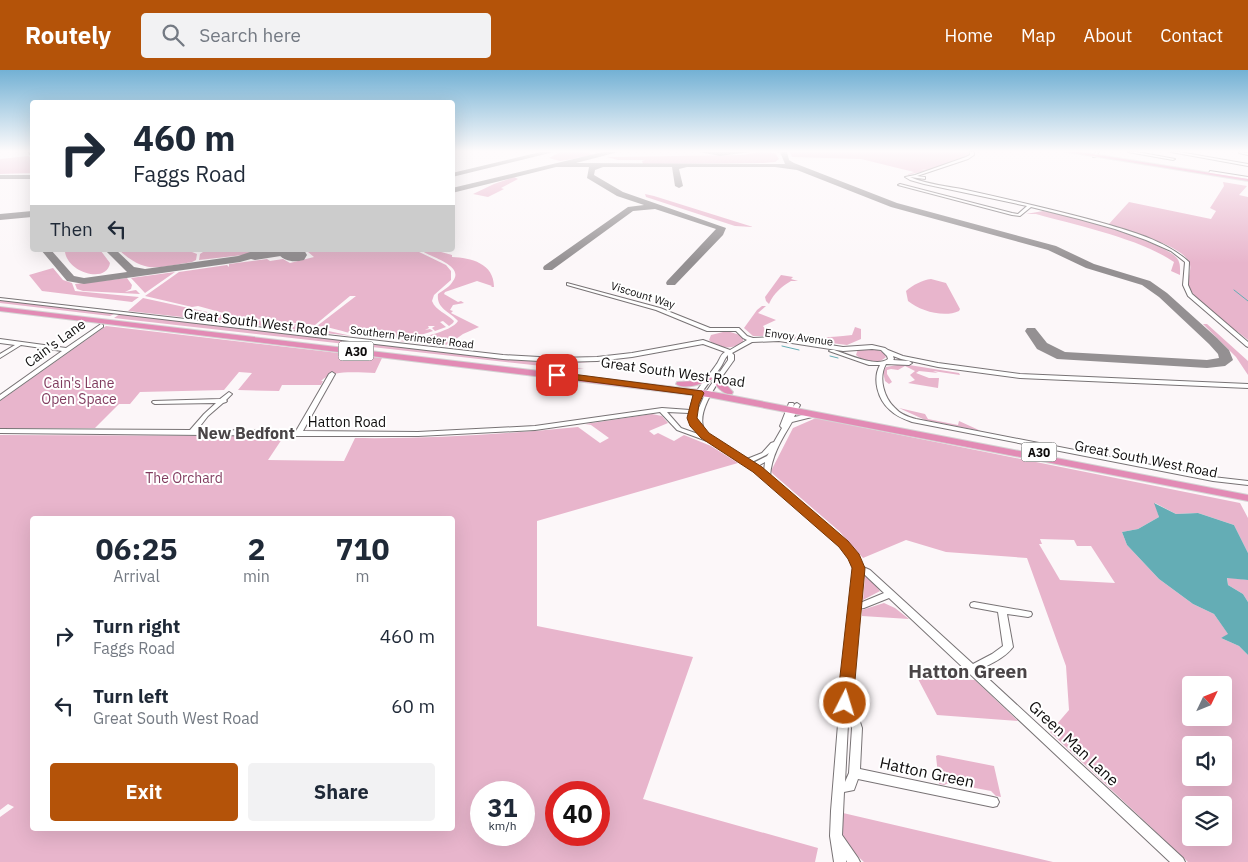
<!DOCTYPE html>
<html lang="en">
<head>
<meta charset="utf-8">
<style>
  :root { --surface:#fff; --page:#f2f2f3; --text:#1f2937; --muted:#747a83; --accent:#b45309 }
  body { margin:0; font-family:"IBM Plex Sans",sans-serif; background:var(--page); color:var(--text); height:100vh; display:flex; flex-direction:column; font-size:19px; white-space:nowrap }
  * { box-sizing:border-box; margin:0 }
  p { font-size:16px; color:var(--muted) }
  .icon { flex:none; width:28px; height:28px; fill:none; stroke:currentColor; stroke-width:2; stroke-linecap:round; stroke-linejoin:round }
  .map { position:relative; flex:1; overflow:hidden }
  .panel { position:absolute; left:30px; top:446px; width:425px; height:315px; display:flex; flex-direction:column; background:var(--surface); border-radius:5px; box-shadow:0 5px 20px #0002 }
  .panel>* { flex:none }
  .hud { position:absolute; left:30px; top:30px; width:425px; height:152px; border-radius:5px; box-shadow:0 5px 20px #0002; background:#fff; color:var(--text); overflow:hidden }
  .needle { width:32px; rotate:47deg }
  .tools { position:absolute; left:1182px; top:606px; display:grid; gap:10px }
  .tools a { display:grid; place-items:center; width:50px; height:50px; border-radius:5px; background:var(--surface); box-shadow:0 5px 20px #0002; font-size:25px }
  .speed { position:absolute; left:470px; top:711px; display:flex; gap:10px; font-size:25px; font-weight:700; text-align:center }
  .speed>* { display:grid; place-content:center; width:65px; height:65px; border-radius:50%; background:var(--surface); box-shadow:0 5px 20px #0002; line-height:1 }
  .speed small { font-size:12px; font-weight:400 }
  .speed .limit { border:8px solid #d22; background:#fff; color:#111 }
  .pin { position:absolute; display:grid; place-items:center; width:42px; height:42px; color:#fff; margin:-21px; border-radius:10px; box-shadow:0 2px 8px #0006 }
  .me { position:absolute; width:55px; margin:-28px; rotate:5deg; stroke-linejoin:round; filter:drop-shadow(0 0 4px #0008) }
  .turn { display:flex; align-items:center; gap:18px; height:105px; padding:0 20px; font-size:22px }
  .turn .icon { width:65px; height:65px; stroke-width:2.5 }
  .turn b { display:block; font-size:35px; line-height:42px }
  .then { display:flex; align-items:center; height:48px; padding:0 20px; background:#0003; gap:10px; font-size:19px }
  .eta { display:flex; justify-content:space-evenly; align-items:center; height:85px; text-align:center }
  .eta b { font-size:30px; font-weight:700; line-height:35px }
  .primary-button { display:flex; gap:10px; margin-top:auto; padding:10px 20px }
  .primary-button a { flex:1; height:58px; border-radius:5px; background:var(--accent); color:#fff; font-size:20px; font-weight:700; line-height:58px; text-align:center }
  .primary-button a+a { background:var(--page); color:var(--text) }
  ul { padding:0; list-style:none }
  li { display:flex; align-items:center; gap:15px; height:70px; padding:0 20px }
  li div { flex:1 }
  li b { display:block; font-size:19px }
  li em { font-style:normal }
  header { display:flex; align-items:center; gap:30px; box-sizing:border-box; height:70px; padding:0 25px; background:var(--accent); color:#fff }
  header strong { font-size:24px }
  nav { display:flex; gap:28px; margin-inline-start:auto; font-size:18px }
  .search { width:350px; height:45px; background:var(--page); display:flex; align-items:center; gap:12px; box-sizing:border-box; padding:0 18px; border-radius:5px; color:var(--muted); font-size:19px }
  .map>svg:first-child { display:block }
</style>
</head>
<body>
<header>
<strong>Routely</strong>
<div class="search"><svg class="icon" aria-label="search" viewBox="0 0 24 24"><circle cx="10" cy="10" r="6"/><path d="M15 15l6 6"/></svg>Search here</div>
<nav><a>Home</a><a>Map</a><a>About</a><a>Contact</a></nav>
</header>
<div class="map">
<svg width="1248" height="792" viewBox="0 0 1248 792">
  <rect width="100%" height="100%" fill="#fcf7f9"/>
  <path fill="#e8b5cc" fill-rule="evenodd" d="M560,82H585L594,85L583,88L576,87L579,88L560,91L549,88Z
    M760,82L775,83L779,89L775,92L763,93L643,94L642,91L645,90H737H618L607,87L742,85Z
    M790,82H970L971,84L932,101L921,99L927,101L906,105L914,102L861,89L792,87Z
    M28,86L32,89V103L0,104V89Z
    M514,107L518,109L501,118L504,119L488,127L473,124L494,114Z
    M1223,112L1247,116L1239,125L1248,127V270L1238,262L1235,261C1224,251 1192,229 1189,216C1186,207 1194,199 1188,190C1176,173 1129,162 1108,155L1129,132L1211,149L1216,141L1210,138L1224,116Z
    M645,124L654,126L753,157L735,156L646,127Z
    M1043,141C1071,146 1158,169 1176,187C1181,192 1180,199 1180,205L1171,201L1174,192C1141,169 1076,155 1036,144H1026Z
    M67,180L101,181L110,193C107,214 68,203 65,182Z
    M119,180H193L192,182L197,184L196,190L192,192C159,197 146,205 119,180Z
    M206,180H254L255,181L243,185L199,190L200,184Z
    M316,180H415L446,195L451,201V210L434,225L432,231C436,241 446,243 454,251L453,253L449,256L443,251L440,252L446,257L435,261L432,258L435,256H428L429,258L425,260L430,259L433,261C406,271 378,269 350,263C338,260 329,257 317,256L356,226H350L315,255L238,247L198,236L192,237L145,226L179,202L227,195L229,197V194L267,189L270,191L283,189L290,193L314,187L308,182Z
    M421,180H434L452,185V187C471,188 494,193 494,217H491L492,216L477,211L445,222L444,224L458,232L461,231L464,233L453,235L450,240L453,241L451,243L479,257L463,264L449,274L440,276L399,271C412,270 452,262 458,251C451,242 436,239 438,224C443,220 450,217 453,211C465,195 429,187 421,180Z
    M53,198L63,210L72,213L75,221L139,227L132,232L42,221L29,205Z
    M175,202L145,223L131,208Z
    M781,205L793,207L791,209L798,211H791C781,217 774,223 769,234L766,231L765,227Z
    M127,208L132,215L131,219L125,222L136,220L140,224L83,221L77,219L75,214Z
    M931,209L946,213L960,239L959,241C944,248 920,241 908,231L906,221C913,215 922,210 931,209Z
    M143,228L235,248L295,254L352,266L128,241Z
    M0,230L116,243L110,246L0,233Z
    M762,236H766L758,243L776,250L763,256L768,263C797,268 823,269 852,265L855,257L861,259V269L847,275L776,266H753L744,258L757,240Z
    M120,244L514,290L555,293L590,292L557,295L584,299H569L114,248Z
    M1203,254H1207L1248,291V305L1236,287Z
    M106,256L382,288L375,303C359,303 333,299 321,311H323L321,315H282L279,321L238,320L252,303L239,302L224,320L140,322L130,334H119L95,358H0V331Z
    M727,261L740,265L743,269V272C734,280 718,279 709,270L711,265Z
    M858,279C869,279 881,277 886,287C878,295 864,292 856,285Z
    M903,294L959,303L960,305L933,301L938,303L919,301L916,303L929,308H939L938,318L908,313L915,310L910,305L915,301L905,296L898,300L891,299L887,300V304L892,312L889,314L885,311L883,302L886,297Z
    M899,338L925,344L928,349L958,355L959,351L981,361L925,350Z
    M652,344L662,346L668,353L649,361L654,365L658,363L674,371L684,365L711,376L738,393L537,451V556L693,587L643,729L818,778L815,792H0V747L14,737L8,734L0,740V365L284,366L268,390L344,391L355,368C430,369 504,364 578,357L600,373L609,368L591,355L585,354ZM32,449H452V759H32ZM524,722V765H481V722ZM599,722V765H556V722Z
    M816,348L1240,433L1248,448V483L1234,455L1198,443L1176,444L1155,433L1159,447L1138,459L1122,462L1127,475L1159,509L1193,534L1214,544L1229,565L1221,568L1239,576L1248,585V792H1188L1050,662L1069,640L1066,596L1027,488L946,482L906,470L863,488L839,461L773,404L771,401L793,358ZM1040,469L1074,470L1077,476H1091L1115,513L1060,510L1039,474H1042ZM1191,615H1224V648H1191ZM1191,675H1224V708H1191ZM1191,735H1224V768H1191Z
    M865,506L868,507L880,521L863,530Z
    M1227,507L1248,510V532L1243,524L1228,515Z
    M884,533L895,538L909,549L862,546V540Z
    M917,607L975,610L1018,651L937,645Z
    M938,685L994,696L1001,727L996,726L991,721L949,713L944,715L939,714L936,686Z
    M843,743L1053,792H864C843,772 840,772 843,743Z"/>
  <path fill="#64adb5" d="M1154,433L1176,444L1198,443L1234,455L1248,483V510L1227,508L1228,515L1243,524L1248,532V585L1239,576L1221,568L1228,564L1214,544L1193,534L1159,509L1127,475L1122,462L1138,459L1159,447Z"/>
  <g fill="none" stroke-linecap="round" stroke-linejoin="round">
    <path stroke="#64adb5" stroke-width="1" d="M1234,220L1248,231
      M782,276L799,280
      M830,286L838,288"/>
    <path fill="#949092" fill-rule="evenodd" d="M28,82H32V85H29Z
      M540,82H554L452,107V103Z
      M603,82H618L576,93L785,94L780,82H787L789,90L794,93L897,133L1056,176L1094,194L1150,211L1167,223L1217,268L1229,280L1233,290L1225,296L1207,298L1057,289L1037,279L1025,261L1027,258H1035L1047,273L1065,282L1207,290L1219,288L1218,284L1209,274L1159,227L1142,215L1086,198L1048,180L891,137L797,100L775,97H687L679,99L683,116L679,118L675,116L672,97H603L595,100L594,105L623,122L726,158L723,165L675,215H667L666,213L667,211L716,159L655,139L633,141L552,200H544L543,198L544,196L628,137L644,135L617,126L587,108L589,97H556L452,123V118Z
      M699,82H750L720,86Z
      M0,105H32V109H0Z
      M32,141V147L0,150V144Z
      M41,180H51L74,206L84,208L127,202L105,180H116L134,197L145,199L238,186L256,180H271L270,182L305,180L300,183L255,190L251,189L240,192L84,214L67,211Z"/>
    <path fill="#949092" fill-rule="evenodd" d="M275,180H304L307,185L304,190C292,193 282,191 275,180Z"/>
    <g stroke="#787375" stroke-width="2">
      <path id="minor" d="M970,82H974V85L968,89L917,106L925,107V109L910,107C928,115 948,116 966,120C1011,130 1055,140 1099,152C1130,161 1165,170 1189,192L1188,215L1192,224L1248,272V277L1246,276L1188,226L1183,215L1185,192L1171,181L1146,170L1115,159L1079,149L1031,137L1020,146L1012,145L898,115L900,114L1012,143L1018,144L1027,136L924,114L910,110L905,107L915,105L966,87L970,85Z
        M1096,82H1099L1095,87H1093Z
        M1128,82H1137L1175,89L1173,90Z
        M1171,82H1179L1248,94V96Z
        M1239,82L1248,83V85L1239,83Z
        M1210,101L1248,107V109L1209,103Z
        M567,213L660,238L710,258H739L747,266L753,268L779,267L843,277L872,275L885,278L888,280L903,286L938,293L1020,304L1248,314V318L1020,308L938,297L901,289L893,286L894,289L893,290L909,291L912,293L909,295L886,294C878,308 884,328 895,338C900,344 908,347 916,349L1213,407L1248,411V415L1213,411L912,352C904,349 896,346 890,340C878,330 872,309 880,295H869L829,281L830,280H834C848,284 876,298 888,289L887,286L881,280L872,279L843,281L779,271L752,272L732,283L734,285V290C723,306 690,345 707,364L747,389L762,383L771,373L774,372L782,358L780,356L789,333H793L794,334L793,337L795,334L797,333L800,335L794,347L814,343L816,344L817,345L816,346L792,352C782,369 771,386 770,407L846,472L857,486L861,496L870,500L973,594L992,584L1003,576L998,542L971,537L970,535L971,533L974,532L1031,542L1032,544L1031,546L1028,547L1007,544L1013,577C1005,588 990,594 979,600L1183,788L1185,792H1170L889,528L864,538L858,539L849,645L859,649L862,658L860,699L993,727L997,728L999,732L997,736L993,737L858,709L854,720L844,722L842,765L858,788L860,792H847L846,790V792H834L830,766L831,741L842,605L854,498L850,489L840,476L755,400L711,372L707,371L677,360L660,342L535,360L418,366H298L0,363V359L190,360L204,344L216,333L155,334L153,333L152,332L153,331L220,329L229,322L232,324L226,330L227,331L226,332L223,333L208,346L197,360L296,361L329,304L332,302L335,304L303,361L418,362L535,356L662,338L690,340C693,320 706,310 716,295C720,290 720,285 725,282L703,274L632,287L597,291L557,292L503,289L0,230V228L503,285L557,288L597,287L632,283L703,270L730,280L747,270L743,268L736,261H707L656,240L567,215ZM728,285V290L706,322L698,340H696C699,320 712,311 722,295C724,291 725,288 728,285ZM667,342L689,343L691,353L701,365L681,358ZM769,383L767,386L753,393L752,392L766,385ZM765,392L764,401L758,396ZM862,503L864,504L884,523L860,533L859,532ZM848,654L851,655L852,658L849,703L845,712Z
        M101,254L103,255V257L0,330V325L62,281L21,275L0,288V284L15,275L0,273V269L66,278Z"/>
    </g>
    <g stroke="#d4d3d3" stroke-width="2">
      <path id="highway" d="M1067,82H1080L1248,109V111Z
        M0,237L708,321L1248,425V431L708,327L0,241Z
        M708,305L712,308L711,310C701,314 685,320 676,314L677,312L694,311Z
        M717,305L720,306C724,313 728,316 733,322L732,324C723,325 715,316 713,308Z"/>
    </g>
    <use href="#minor" fill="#fff" fill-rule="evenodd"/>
    <use href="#highway" fill="#e28bb5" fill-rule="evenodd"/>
  </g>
  <linearGradient id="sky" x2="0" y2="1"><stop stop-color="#73b1d4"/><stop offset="0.42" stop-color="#fefbfc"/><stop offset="1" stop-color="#fefbfc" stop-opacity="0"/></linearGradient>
  <rect width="1248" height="193" fill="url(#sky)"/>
  <path fill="#b45309" stroke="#753606" d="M557,302L702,321L704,323L699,334L697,348L709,363L762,397L848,471L859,484L865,498L853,633L851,638L845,640L839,638L837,633L852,498L848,489L839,477L753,402L701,368L690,356L687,348L693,325L554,307L552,305Z"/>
  <g text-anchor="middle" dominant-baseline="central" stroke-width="4" stroke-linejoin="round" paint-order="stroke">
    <g font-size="11" fill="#0f0d0d" stroke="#fff">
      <text transform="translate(643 225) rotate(17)">Viscount Way</text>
      <text transform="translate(412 267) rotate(7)">Southern Perimeter Road</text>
      <text transform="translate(799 267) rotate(8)">Envoy Avenue</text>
    </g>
    <g fill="#fff" stroke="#575656" stroke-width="1">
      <rect x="338.5" y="271.5" width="35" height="19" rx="4"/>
      <rect x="1021.5" y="372.5" width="35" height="19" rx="4"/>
    </g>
    <g font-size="12" font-weight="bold" fill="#0f0d0d">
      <text x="356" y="281">A30</text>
      <text x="1039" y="382">A30</text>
    </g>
    <g font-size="14" fill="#0f0d0d" stroke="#fff">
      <text transform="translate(256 252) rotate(7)">Great South West Road</text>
      <text transform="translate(55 273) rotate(-36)">Cain's Lane</text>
      <text transform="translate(673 302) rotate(8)">Great South West Road</text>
      <text x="347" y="352">Hatton Road</text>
      <text transform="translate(1146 389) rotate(11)">Great South West Road</text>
    </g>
    <g font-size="14" fill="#813c5f" stroke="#fff">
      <text x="79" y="313">Cain's Lane<tspan x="79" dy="16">Open Space</tspan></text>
      <text x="184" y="408">The Orchard</text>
    </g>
    <g font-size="16" font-weight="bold" fill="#4a4547" stroke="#fff">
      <text x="246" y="363">New Bedfont</text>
    </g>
    <g font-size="16" fill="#0f0d0d" stroke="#fff">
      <text transform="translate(1074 673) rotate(43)">Green Man Lane</text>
      <text transform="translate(927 702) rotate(12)">Hatton Green</text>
    </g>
    <g font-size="19" font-weight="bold" fill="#4a4547" stroke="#fff">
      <text x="968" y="601">Hatton Green</text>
    </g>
  </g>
</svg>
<div class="tools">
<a><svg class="needle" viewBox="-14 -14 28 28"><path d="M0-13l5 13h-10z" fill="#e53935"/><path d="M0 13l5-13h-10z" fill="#747a83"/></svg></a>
<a><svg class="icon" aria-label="sound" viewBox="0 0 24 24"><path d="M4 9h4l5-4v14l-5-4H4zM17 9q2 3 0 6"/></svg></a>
<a><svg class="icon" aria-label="layers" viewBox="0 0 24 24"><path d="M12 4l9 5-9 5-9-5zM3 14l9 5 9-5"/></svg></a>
</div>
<div class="speed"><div>31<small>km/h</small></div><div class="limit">40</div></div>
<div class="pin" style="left:557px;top:305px;background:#d93025"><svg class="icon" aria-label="arrive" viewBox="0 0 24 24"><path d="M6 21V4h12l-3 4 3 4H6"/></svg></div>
<svg class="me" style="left:845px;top:633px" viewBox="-20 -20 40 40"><circle r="17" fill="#b45309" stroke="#fff" stroke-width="3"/><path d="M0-11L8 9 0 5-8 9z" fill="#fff"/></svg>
<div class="hud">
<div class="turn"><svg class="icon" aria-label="right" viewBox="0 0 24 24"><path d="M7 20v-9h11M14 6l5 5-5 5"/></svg><div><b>460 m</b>Faggs Road</div></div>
<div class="then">Then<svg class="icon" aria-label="left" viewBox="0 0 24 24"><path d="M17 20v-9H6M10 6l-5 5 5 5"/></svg></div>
</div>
<section class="panel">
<div class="eta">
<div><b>06:25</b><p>Arrival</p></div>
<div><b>2</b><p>min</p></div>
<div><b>710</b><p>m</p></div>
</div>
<ul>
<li><svg class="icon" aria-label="right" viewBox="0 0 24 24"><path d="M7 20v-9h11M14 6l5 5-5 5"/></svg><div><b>Turn right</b><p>Faggs Road</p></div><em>460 m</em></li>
<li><svg class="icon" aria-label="left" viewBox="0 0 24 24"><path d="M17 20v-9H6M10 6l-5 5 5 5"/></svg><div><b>Turn left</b><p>Great South West Road</p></div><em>60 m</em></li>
</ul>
<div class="primary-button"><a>Exit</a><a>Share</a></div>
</section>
</div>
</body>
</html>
